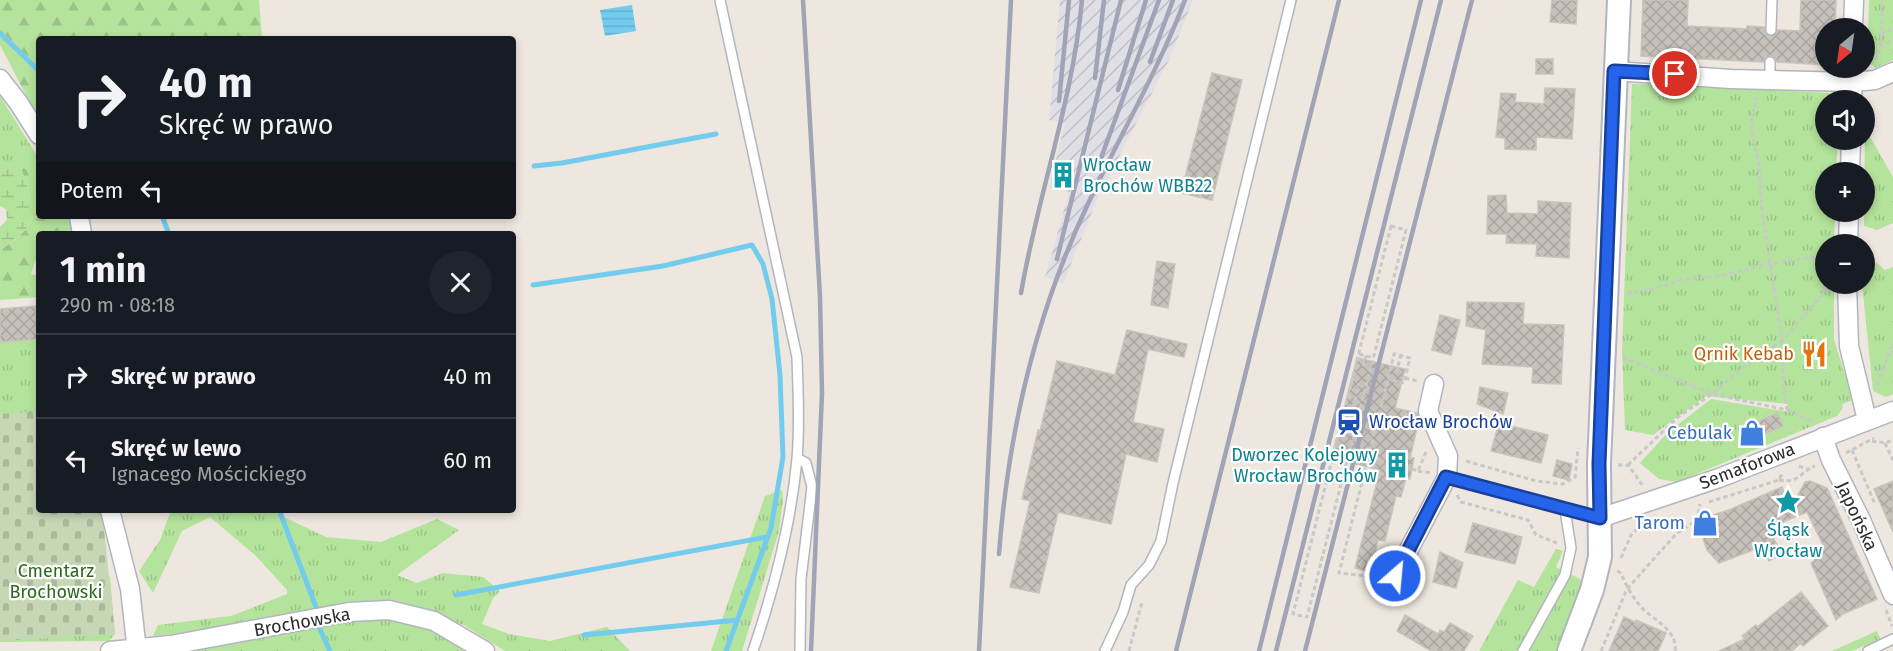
<!DOCTYPE html>
<html lang="pl">
<head>
<meta charset="utf-8">
<style>
  :root { --surface:#171b24; --page:#20242c; --text:#f1f3f6; --muted:#9ea1a6; --line:#363941 }
  body { margin:0; font-family:"Fira Sans",sans-serif; background:var(--page); color:var(--text); height:100vh; display:flex; flex-direction:column; font-size:22px; white-space:nowrap }
  * { box-sizing:border-box; margin:0 }
  p { font-size:20px; color:var(--muted) }
  .icon { flex:none; width:33px; height:33px; fill:none; stroke:currentColor; stroke-width:2; stroke-linecap:round; stroke-linejoin:round }
  .map { position:relative; flex:1; overflow:hidden }
  .sheet { position:absolute; left:36px; top:231px; width:480px; height:282px; display:flex; flex-direction:column; background:var(--surface); border-radius:6px; box-shadow:0 3px 9px #0003 }
  .sheet>* { flex:none }
  .guide { position:absolute; left:36px; top:36px; width:480px; height:183px; border-radius:6px; box-shadow:0 3px 9px #0003; background:#171b24; color:var(--text); overflow:hidden }
  .needle { width:39px; rotate:209deg }
  .fabs { position:absolute; left:1815px; top:18px; display:grid; gap:12px }
  .fabs a { display:grid; place-items:center; width:60px; height:60px; border-radius:50%; background:var(--surface); box-shadow:0 3px 9px #0003; font-size:30px }
  .pin { position:absolute; display:grid; place-items:center; width:51px; height:51px; color:#fff; margin:-26px; border:3px solid #fff; border-radius:50%; box-shadow:0 2px 6px #0007 }
  .me { position:absolute; width:66px; margin:-33px; rotate:27deg; stroke-linejoin:round; filter:drop-shadow(0 0 4px #0008) }
  .turn { display:flex; align-items:center; gap:21px; height:126px; padding:0 24px; font-size:27px }
  .turn .icon { width:78px; height:78px; stroke-width:2.5 }
  .turn b { display:block; font-size:42px; line-height:51px }
  .then { display:flex; align-items:center; height:57px; padding:0 24px; background:#0003; gap:12px; font-size:22px }
  .round { display:grid; place-items:center; flex:none; width:63px; height:63px; border-radius:32px; background:var(--page) }
  .summary { display:flex; align-items:center; justify-content:space-between; height:102px; padding:0 24px }
  h1 { font-size:36px; font-weight:700; line-height:45px }
  ul { padding:0; list-style:none }
  li { display:flex; align-items:center; gap:18px; height:84px; padding:0 24px; border-top:2px solid var(--line) }
  li div { flex:1 }
  li b { display:block; font-size:22px }
  li em { font-style:normal }
  .map>svg:first-child { display:block }
</style>
</head>
<body>
<div class="map">
<svg width="1893" height="651" viewBox="0 0 1893 651">
  <defs>
    <pattern id="industrial-furrows" width="10" height="10" patternUnits="userSpaceOnUse" patternTransform="scale(1.5)"><rect width="10" height="10" fill="#e1dfe6"/><path d="M-1 1l2-2M0 10L10 0M9 11l2-2" fill="none" stroke="#c1c0c5"/></pattern>
    <pattern id="grass-tufts" width="24" height="20" patternUnits="userSpaceOnUse" patternTransform="scale(1.5)"><rect width="24" height="20" fill="#b4e39c"/><path d="M3 7l-1-3M5 7V3M7 7l1-3M15 17l-1-3M17 17v-4M19 17l1-3" fill="none" stroke="#9bc387"/></pattern>
    <pattern id="forest-firs" width="22" height="20" patternUnits="userSpaceOnUse" patternTransform="scale(1.5)"><rect width="22" height="20" fill="#b4e39c"/><path d="M5 1l3.5 6h-7zM16 11l3.5 6h-7z" fill="#9bc387"/></pattern>
    <pattern id="wetland-marsh" width="20" height="14" patternUnits="userSpaceOnUse" patternTransform="scale(1.5)"><rect width="20" height="14" fill="#b4e39c"/><path d="M1 5h8M5 5V1M11 12h8M15 12V8" fill="none" stroke="#9bc387"/></pattern>
    <pattern id="cemetery-stones" width="16" height="16" patternUnits="userSpaceOnUse" patternTransform="scale(1.5)"><rect width="16" height="16" fill="#c6d7b6"/><path d="M2 7V4a2 2 0 0 1 4 0v3zM10 15v-3a2 2 0 0 1 4 0v3z" fill="#aab99d"/></pattern>
    <pattern id="water-rules" width="6" height="5" patternUnits="userSpaceOnUse" patternTransform="scale(1.5)"><rect width="6" height="5" fill="#73ccee"/><path d="M0 2.5h6" fill="none" stroke="#64afcc"/></pattern>
    <pattern id="building-cross-hatch" width="8" height="8" patternUnits="userSpaceOnUse" patternTransform="scale(1.5)"><rect width="8" height="8" fill="#c6c1ba"/><path d="M0 0l8 8M0 8l8-8" fill="none" stroke="#aaa6a0"/></pattern>
  </defs>
  <rect width="100%" height="100%" fill="#ede7df"/>
  <path fill="url(#industrial-furrows)" d="M1060,0H1193L1169,60L1099,195L1063,284L1045,277L1069,192L1049,188L1065,123L1049,120Z"/>
  <path fill="url(#grass-tufts)" fill-rule="evenodd" d="M1869,0H1893V60L1876,68L1867,62Z
    M1632,84L1698,86L1828,93L1836,100H1826V140H1838L1836,172H1826V212H1835L1834,244H1826V284H1834V340L1853,400L1842,404L1843,408L1837,416L1677,482L1659,479L1640,463L1667,433L1711,399L1789,412L1787,404L1706,396L1653,435L1625,430L1622,351ZM1777,413L1783,426L1768,432L1762,420ZM1756,423L1761,436L1746,442L1741,429Z
    M0,96L39,159V175C27,166 14,167 0,171Z
    M1865,128L1893,177V223L1877,230L1864,226Z
    M1877,263L1885,270L1893,267V394L1886,397L1873,391L1862,284H1864L1865,269Z
    M39,339V510L110,577L115,634L109,641L0,642V342Z
    M782,490L783,499L779,531L742,651H711L765,496Z
    M171,510H269L326,537L381,542L437,519L459,530L397,575L417,583L443,573L483,577L500,591L493,598L482,624L509,634L550,641L607,627L630,651H505L464,625L420,611L153,636L158,625L231,616L287,594V590L256,556L210,517L182,531L153,593L139,571L160,540Z
    M1556,549L1563,551L1556,567L1584,581L1585,587L1556,651H1479L1518,580L1534,587Z
    M379,618L427,628L465,651H197L196,649L297,628Z
    M1877,631L1880,639L1852,651H1832Z"/>
  <path fill="url(#forest-firs)" d="M0,0H259L262,39H39V120L0,45Z
    M21,168L31,169L39,175V216H72L74,234H39V257L35,261L31,274L39,276V297L0,300V250C43,223 35,211 21,168Z"/>
  <path fill="url(#wetland-marsh)" d="M12,168H21C35,211 43,223 0,250V227L7,220L6,209L0,206V171Z"/>
  <path fill="url(#cemetery-stones)" d="M39,411V510H102L115,634L0,641V414Z"/>
  <path fill="url(#water-rules)" d="M632,5L636,31L605,36L600,10Z"/>
  <g fill="none" stroke-linecap="round" stroke-linejoin="round">
    <path stroke="#73ccee" stroke-width="5" d="M0,33L39,71
      M534,166L562,163L716,134
      M162,216L169,234
      M533,285L663,266L752,245L763,264L772,299L780,375L783,457L771,528L726,651
      M279,510L316,607
      M456,595L767,537
      M319,627L330,651
      M584,635L738,620"/>
  </g>
  <path fill="url(#building-cross-hatch)" stroke="#c9c3b8" stroke-width="1.5" d="M1552,0H1577L1576,24L1550,22Z
    M1643,0H1688L1687,26L1747,29V26L1764,27L1765,34L1771,37L1776,34L1778,30L1800,31L1801,0H1836L1835,28H1826V65L1777,62L1775,58L1771,55L1766,57L1763,62L1641,56Z
    M1536,59H1553V74H1536Z
    M1212,73L1242,80L1212,200L1181,193Z
    M1545,88L1575,89L1572,139L1536,137V150L1505,149V138L1496,137L1501,93L1516,94L1515,102L1544,104Z
    M1506,195L1507,213L1538,214V201L1571,203L1569,258L1536,256L1537,244L1506,243L1507,234H1487L1488,196Z
    M1157,261L1175,264L1168,308L1151,305Z
    M1467,302L1524,303L1523,324L1564,325L1561,384L1532,383L1533,367L1482,364L1486,330L1466,326Z
    M35,306L36,314H39V339L0,342V309Z
    M1440,315L1460,320L1451,355L1432,350Z
    M1127,330L1187,344L1184,357L1148,349L1133,422L1164,429L1157,462L1126,454L1111,524L1058,512L1039,593L1010,587L1030,501L1022,499L1038,430L1040,431L1057,361L1115,375Z
    M1357,358L1405,369L1395,408L1417,413L1419,419L1410,458H1414L1410,479L1406,478L1401,497L1396,496L1385,541L1378,540L1370,572L1355,568L1380,470L1335,459L1336,454L1333,453Z
    M1480,387L1508,393L1503,414L1477,404Z
    M1777,413L1783,426L1746,442L1741,429Z
    M1499,423L1548,435L1541,463L1491,451Z
    M1557,460L1572,464L1569,480L1553,476Z
    M1810,481L1827,488L1877,599L1843,614L1836,620L1811,563L1814,561V552L1824,547L1807,512L1768,528L1782,554L1769,561L1761,547L1719,563L1707,550L1698,524L1714,518L1713,515L1729,510L1782,487L1791,508L1805,482Z
    M1893,481V532L1874,489Z
    M1473,523L1522,537L1515,564L1465,552Z
    M1440,552L1463,563L1456,588L1433,582Z
    M1801,592L1828,626L1803,646L1801,643L1792,651H1719L1745,639L1742,636L1756,625L1757,627Z
    M1405,615L1438,634L1440,630L1444,632L1450,623L1473,636L1464,651H1431L1397,631Z
    M1624,617L1635,622L1636,620L1666,633L1658,651H1609Z"/>
  <g fill="none" stroke-linecap="round" stroke-linejoin="round">
    <g stroke="#b2b5bf" stroke-width="12">
      <path id="service" d="M720,0L797,357C798,391 800,425 797,459C791,524 774,589 753,651
        M1771,30L1772,0
        M1770,79V62
        M797,458L806,463L812,487L801,579L800,651
        M1447,477L1600,518
        M1105,651L1123,612L1131,585L1149,565L1161,541L1173,483L1291,0
        M1523,651L1565,575L1571,548L1565,510
        M1868,651L1893,639"/>
    </g>
    <g stroke="#b2b5bf" stroke-width="21">
      <path id="minor" d="M1853,28L1854,0
        M1614,71L1731,79L1853,82L1875,80L1893,72
        M0,79L18,102L39,135
        M1852,100L1853,68
        M1850,172L1851,140
        M79,216L82,234
        M1848,244L1849,212
        M1847,284L1849,346L1867,420
        M1823,437L1831,460L1861,520L1893,595
        M110,510L130,589L137,651
        M1600,518L1719,478L1893,411
        M1395,576L1447,477L1448,456L1428,411L1434,384
        M110,651L171,645L349,612L389,610L434,621L485,651"/>
    </g>
    <g stroke="#b2b5bf" stroke-width="26">
      <path id="tertiary" d="M1569,651L1592,590L1600,557L1599,464L1619,0"/>
    </g>
    <path stroke="#c8c8c8" stroke-width="3" stroke-dasharray="4.5 3" stroke-linecap="butt" d="M1881,34L1893,29
      M1879,46L1893,41
      M1875,60C1884,43 1881,19 1882,0
      M1391,226L1406,230L1307,617L1293,614Z
      M1824,291L1826,264
      M1627,293L1654,289L1680,280L1724,275L1768,264L1826,255
      M1359,354L1373,358
      M1623,357L1712,394L1787,410L1783,377L1782,341L1829,287
      M1363,366L1366,356
      M1396,373L1401,355
      M1405,378L1418,381
      M1877,385L1893,342
      M1353,408L1359,383
      M1787,410L1813,422
      M1872,441L1885,443L1893,440
      M1885,443L1893,460
      M1852,450L1875,504
      M1846,453L1874,438
      M1368,456L1383,460
      M1466,461L1536,481L1563,484L1575,477L1578,448
      M1618,465H1628L1643,486
      M1628,465L1678,417L1712,394L1739,371L1782,341L1762,210L1759,165L1751,130L1752,117L1757,97
      M1799,466L1807,469
      M1412,469L1418,471L1426,452
      M1418,471L1431,473
      M1779,480C1799,484 1800,472 1815,466
      M1457,495L1461,502L1528,520L1536,535L1557,543
      M1709,502L1779,480L1782,474
      M1621,558L1632,533L1646,523
      M1617,571L1621,573C1626,586 1632,596 1641,607C1653,620 1678,630 1675,651
      M1378,577L1339,573L1388,379L1394,354L1410,358L1404,383L1388,379
      M1886,610L1892,626
      M1129,651L1142,602
      M1601,651L1627,589L1676,534L1697,520L1700,504"/>
    <use href="#service" stroke="#fff" stroke-width="9"/>
    <use href="#minor" stroke="#fff" stroke-width="18"/>
    <use href="#tertiary" stroke="#fff" stroke-width="22"/>
    <path stroke="#a1a4b6" stroke-width="4.5" d="M803,0L820,297L822,393L811,651
      M1150,62L1173,0
      M1095,78L1104,0
      M1118,90L1146,0
      M1059,101L1069,0
      M1097,169L1159,0
      M1057,259L1121,0
      M1021,293C1038,194 1073,100 1082,0
      M999,554C1008,435 1036,314 1087,206C1119,137 1158,71 1185,0
      M979,651L1011,0
      M1176,651L1339,0
      M1259,651L1421,0
      M1276,651L1441,0
      M1305,651L1472,0"/>
  </g>
  <g fill="none" stroke-linecap="round" stroke-linejoin="round">
    <g stroke="#184099" stroke-width="15">
      <path id="route" d="M1395,576L1446,477L1600,518L1599,464L1614,71L1675,74"/>
    </g>
    <use href="#route" stroke="#2563eb" stroke-width="10"/>
  </g>
  <defs>
    <g id="building-bare" transform="scale(2.07)"><path d="M-4-6H4V6H1V3H-1V6H-4ZM-2.5-4.3h1.7v1.8h-1.7ZM.8-4.3h1.7v1.8H.8ZM-2.5-1h1.7V.8h-1.7ZM.8-1h1.7V.8H.8Z" fill="#0f9aa8" stroke="#fff" stroke-width="2.5" paint-order="stroke"/></g>
    <g id="restaurant-bare" transform="scale(2.07)"><path d="M-5-6h1v4h1v-4h1v4h1v-4h1v5L-1.5 .5V6h-2V.5L-5-1ZM5-6V6H3V1.5H1.5Q1.5-4 5-6Z" fill="#e8710a" stroke="#fff" stroke-width="2.5" paint-order="stroke"/></g>
    <g id="station-bare" transform="scale(2.07)"><path d="M-3-6H3Q5-6 5-4V2Q5 4 3 4L4.5 6H3L1.5 4h-3L-3 6H-4.5L-3 4Q-5 4-5 2V-4Q-5-6-3-6ZM-3.5-4v3h7v-3ZM-3.5 1v1.5H-2V1ZM2 1v1.5H3.5V1Z" fill="#1a4fb4" stroke="#fff" stroke-width="2.5" paint-order="stroke"/></g>
    <g id="shop-bare" transform="scale(2.07)"><path d="M-5-2.5h2.3a2.7 3.5 0 0 1 5.4 0H5L5.5 6h-11ZM-1.5-2.5h3a1.5 2.3 0 0 0-3 0Z" fill="#3f7fe0" stroke="#fff" stroke-width="2.5" paint-order="stroke"/></g>
    <g id="sight-bare" transform="scale(2.07)"><path d="M0-6L1.8-2.2L6-1.7L2.9 1.2L3.7 5.4L0 3.3L-3.7 5.4L-2.9 1.2L-6-1.7L-1.8-2.2Z" fill="#0f9aa8" stroke="#fff" stroke-width="2.5" paint-order="stroke"/></g>
  </defs>
  <g fill-rule="evenodd">
    <use href="#building-bare" x="1063" y="175"/>
    <use href="#restaurant-bare" x="1814" y="354"/>
    <use href="#station-bare" x="1349" y="422"/>
    <use href="#shop-bare" x="1752" y="433"/>
    <use href="#building-bare" x="1397" y="465"/>
    <use href="#sight-bare" x="1788" y="502"/>
    <use href="#shop-bare" x="1705" y="523"/>
  </g>
  <g text-anchor="middle" dominant-baseline="central" stroke-width="4.5" stroke-linejoin="round" paint-order="stroke">
    <g font-size="18" fill="#0d838f" stroke="#fff" text-anchor="start">
      <text x="1083" y="165">Wrocław<tspan x="1083" dy="21">Brochów WBB22</tspan></text>
      <text x="1377" y="455" text-anchor="end">Dworzec Kolejowy<tspan x="1377" dy="21">Wrocław Brochów</tspan></text>
      <text x="1788" y="530" text-anchor="middle">Śląsk<tspan x="1788" dy="21">Wrocław</tspan></text>
    </g>
    <g font-size="18" fill="#c56008" stroke="#fff" text-anchor="end">
      <text x="1794" y="354">Qrnik Kebab</text>
    </g>
    <g font-size="18" fill="#164399" stroke="#fff" text-anchor="start">
      <text x="1369" y="422">Wrocław Brochów</text>
    </g>
    <g font-size="18" fill="#366cbe" stroke="#fff" text-anchor="end">
      <text x="1732" y="433">Cebulak</text>
      <text x="1685" y="523">Tarom</text>
    </g>
    <g font-size="18" fill="#2c2c2c" stroke="#fff">
      <text transform="translate(1747 466) rotate(-21)">Semaforowa</text>
      <text transform="translate(1857 516) rotate(65)">Japońska</text>
      <text transform="translate(302 622) rotate(-10)">Brochowska</text>
    </g>
    <g font-size="18" fill="#2b6a1b" stroke="#fff">
      <text x="56" y="571">Cmentarz<tspan x="56" dy="21">Brochowski</tspan></text>
    </g>
  </g>
</svg>
<div class="fabs">
<a><svg class="needle" viewBox="-14 -14 28 28"><path d="M0-13l5 13h-10z" fill="#e53935"/><path d="M0 13l5-13h-10z" fill="#9ea1a6"/></svg></a>
<a><svg class="icon" aria-label="sound" viewBox="0 0 24 24"><path d="M4 9h4l5-4v14l-5-4H4zM17 9q2 3 0 6"/></svg></a>
<a>+</a>
<a>−</a>
</div>
<div class="pin" style="left:1675px;top:74px;background:#d93025"><svg class="icon" aria-label="arrive" viewBox="0 0 24 24"><path d="M6 21V4h12l-3 4 3 4H6"/></svg></div>
<svg class="me" style="left:1395px;top:576px" viewBox="-20 -20 40 40"><circle r="17" fill="#2563eb" stroke="#fff" stroke-width="3"/><path d="M0-11L8 9 0 5-8 9z" fill="#fff"/></svg>
<div class="guide">
<div class="turn"><svg class="icon" aria-label="right" viewBox="0 0 24 24"><path d="M7 20v-9h11M14 6l5 5-5 5"/></svg><div><b>40 m</b>Skręć w prawo</div></div>
<div class="then">Potem<svg class="icon" aria-label="left" viewBox="0 0 24 24"><path d="M17 20v-9H6M10 6l-5 5 5 5"/></svg></div>
</div>
<section class="sheet">
<div class="summary"><div><h1>1 min</h1><p>290 m · 08:18</p></div><a class="round"><svg class="icon" aria-label="close" viewBox="0 0 24 24"><path d="M6 6l12 12M18 6L6 18"/></svg></a></div>
<ul>
<li><svg class="icon" aria-label="right" viewBox="0 0 24 24"><path d="M7 20v-9h11M14 6l5 5-5 5"/></svg><div><b>Skręć w prawo</b></div><em>40 m</em></li>
<li><svg class="icon" aria-label="left" viewBox="0 0 24 24"><path d="M17 20v-9H6M10 6l-5 5 5 5"/></svg><div><b>Skręć w lewo</b><p>Ignacego Mościckiego</p></div><em>60 m</em></li>
</ul>
</section>
</div>
</body>
</html>
